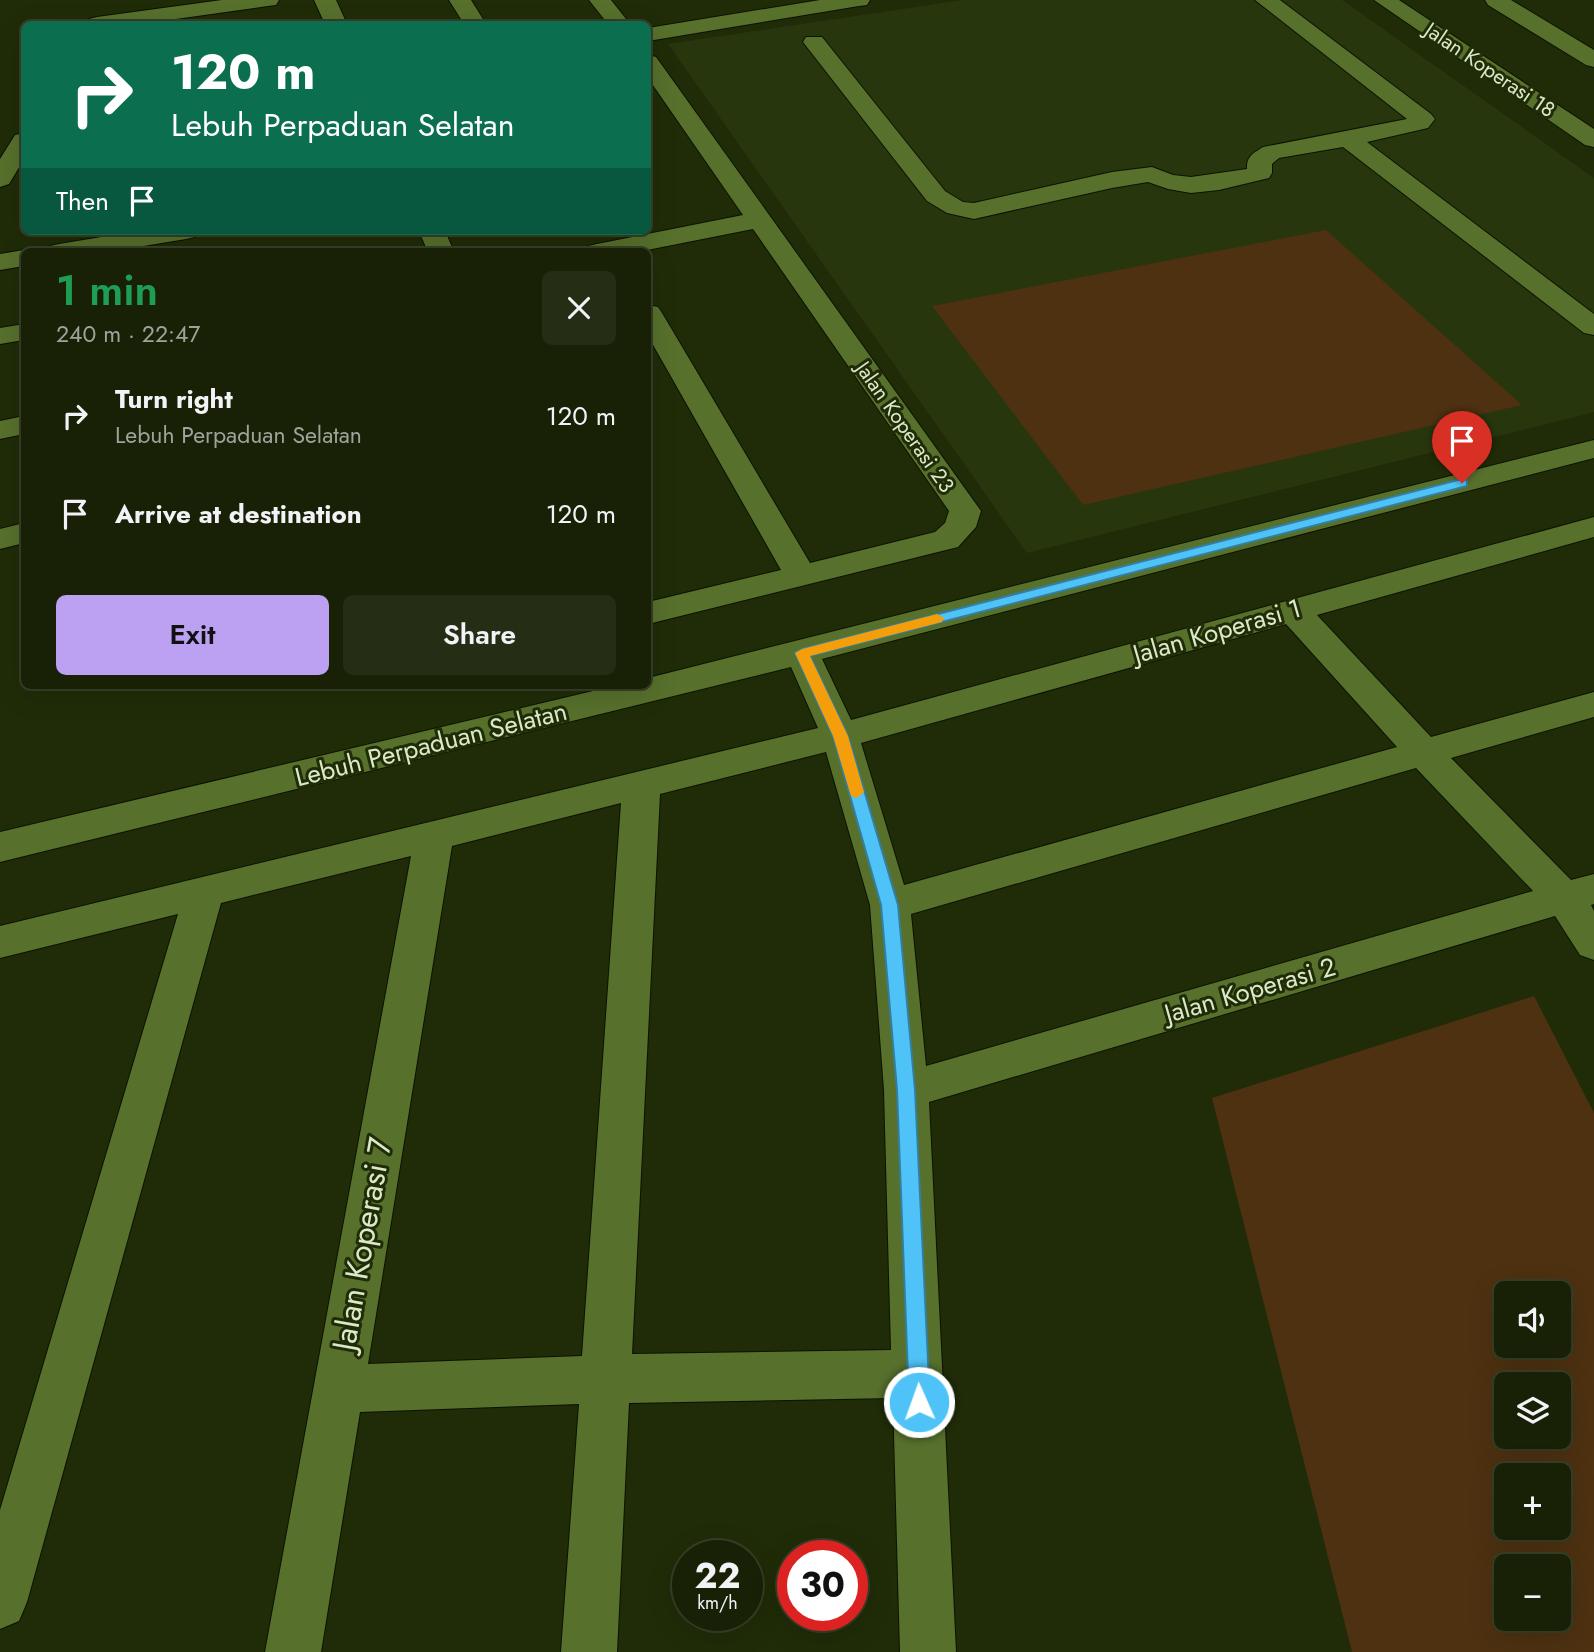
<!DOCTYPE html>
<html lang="en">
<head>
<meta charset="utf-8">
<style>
  :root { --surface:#182106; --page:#252e14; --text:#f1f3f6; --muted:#9fa39b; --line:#363e28; --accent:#bca0f2 }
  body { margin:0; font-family:Jost,sans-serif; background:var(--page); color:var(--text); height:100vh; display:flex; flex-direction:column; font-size:26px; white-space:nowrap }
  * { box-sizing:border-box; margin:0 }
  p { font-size:23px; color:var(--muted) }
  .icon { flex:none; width:38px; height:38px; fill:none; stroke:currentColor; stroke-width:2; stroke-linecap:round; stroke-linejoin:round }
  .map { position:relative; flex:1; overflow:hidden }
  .panel { position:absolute; left:21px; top:248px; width:630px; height:441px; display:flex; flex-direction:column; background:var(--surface); border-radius:10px; box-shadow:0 7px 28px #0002,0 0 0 2px var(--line) }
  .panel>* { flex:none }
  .hud { position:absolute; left:21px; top:21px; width:630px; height:214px; border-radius:10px; box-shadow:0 7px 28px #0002,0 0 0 2px var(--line); background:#0b6e4f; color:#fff; overflow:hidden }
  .fabs { position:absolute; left:1494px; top:1281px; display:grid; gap:14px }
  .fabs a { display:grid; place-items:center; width:77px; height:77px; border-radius:10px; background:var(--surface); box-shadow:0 7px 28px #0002,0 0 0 2px var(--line); font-size:35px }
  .speed { position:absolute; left:672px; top:1540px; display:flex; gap:14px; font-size:35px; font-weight:700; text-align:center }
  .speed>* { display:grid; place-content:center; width:91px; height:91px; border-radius:50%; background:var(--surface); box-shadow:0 7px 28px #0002,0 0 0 2px var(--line); line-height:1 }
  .speed small { font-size:18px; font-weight:400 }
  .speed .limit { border:10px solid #d22; background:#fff; color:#111 }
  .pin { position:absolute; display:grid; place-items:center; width:60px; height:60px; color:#fff; margin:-72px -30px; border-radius:50% 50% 50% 0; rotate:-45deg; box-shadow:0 0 7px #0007 }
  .pin .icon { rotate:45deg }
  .me { position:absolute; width:77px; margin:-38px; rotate:358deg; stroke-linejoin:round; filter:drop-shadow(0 0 5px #0008) }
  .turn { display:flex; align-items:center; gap:24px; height:147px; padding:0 35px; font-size:32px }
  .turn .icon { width:91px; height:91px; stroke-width:2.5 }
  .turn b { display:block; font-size:49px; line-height:60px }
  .then { display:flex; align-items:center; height:66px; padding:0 35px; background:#0003; gap:14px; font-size:26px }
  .round { display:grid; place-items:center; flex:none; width:74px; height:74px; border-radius:10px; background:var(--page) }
  .overview { display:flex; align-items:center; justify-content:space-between; height:119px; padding:0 35px }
  h1 { font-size:42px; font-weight:600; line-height:52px; color:#1e9e55 }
  .button { display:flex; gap:14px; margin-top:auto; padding:14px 35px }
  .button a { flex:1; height:80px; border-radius:10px; background:var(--accent); color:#111; font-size:28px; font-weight:600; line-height:80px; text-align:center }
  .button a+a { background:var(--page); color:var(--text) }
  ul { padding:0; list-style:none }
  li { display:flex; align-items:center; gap:21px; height:98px; padding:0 35px }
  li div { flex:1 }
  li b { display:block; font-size:26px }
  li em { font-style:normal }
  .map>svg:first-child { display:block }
</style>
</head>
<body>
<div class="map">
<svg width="1594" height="1652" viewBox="0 0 1594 1652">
  <rect width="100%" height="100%" fill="#202c08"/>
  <path fill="#28360d" d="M963,0H1342L1594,178V412L1027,553L668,44Z"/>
  <path fill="#4d3111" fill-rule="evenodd" d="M1326,230L1522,405L1083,505L932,306Z
    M1534,996L1594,1113V1652H1352L1212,1098ZM1507,1293H1559V1346H1507ZM1507,1384H1559V1437H1507ZM1507,1475H1559V1528H1507ZM1507,1566H1559V1619H1507Z"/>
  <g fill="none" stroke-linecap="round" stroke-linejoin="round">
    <g stroke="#0c1301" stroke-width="2">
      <path id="minor" d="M222,0H279L276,5L268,6L140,24H86L89,19L97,17Z
        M314,0H336L347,24H325Z
        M449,0H471L486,24H464Z
        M589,0H611L630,24H608Z
        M820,0H870L867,5L859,6L648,41V28Z
        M1255,0H1280L1431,114L1435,119L1428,128L1367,142L1594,314V335L1584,333L1343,147L1279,158L1272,164V173L1269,178L1219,190L1191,193L1168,189L1148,182L1112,188L974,219L947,213L927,201L803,42L806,37H822L945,191L963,202L974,203L1112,172L1152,167L1173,175L1191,177L1247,169C1246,156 1254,153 1263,147L1407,119Z
        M1374,0H1399L1594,129V147L1585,145Z
        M1485,0H1511L1594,50V67L1586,65L1488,5Z
        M648,55L656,57L981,511L976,527L958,547L648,624V602L781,570L648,336V305L658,307L662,313L810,563L935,532L945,523L949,511L753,229L637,252H584L588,246L597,244L743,215L648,78Z
        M24,133V159L9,184L0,187V159L15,135Z
        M138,231H199L195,237L186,239L107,252H46L50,246L59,244Z
        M419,231H445L454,252H428Z
        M24,250L32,252H24V266L0,270V254Z
        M24,324V340L0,344V328Z
        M24,416V434L0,439V421Z
        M1594,440V458L822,659L851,720L1594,517V537L1317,615L1431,737L1594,692V717L1451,758L1571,880L1594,874V904L1591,905L1594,911V960L1580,955L1555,916L929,1102L956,1652H900L893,1398L629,1403L617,1652H561L579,1404L360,1412L321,1652H265L411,856L221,903L27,1602L19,1621L0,1629V1510L178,914L0,958V926L818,728L791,667L0,862V832L614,686H648V678ZM1286,624L1397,747L904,885L861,743ZM826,752L870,905L884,1090L891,1350L632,1354L660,794ZM1416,768L1533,891L926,1066L911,914ZM621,803L582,1356L368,1364L452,846Z
        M24,523V543L0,549V529Z"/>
    </g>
    <use href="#minor" fill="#57702c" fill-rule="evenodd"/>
  </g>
  <path fill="#4fc3f7" stroke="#337fa1" stroke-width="2" d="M1462,479L1467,480V486L810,656L848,736L898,905L915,1090L930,1402L927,1409L919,1412L912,1409L909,1402L897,1090L881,905L833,736L795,653L802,649Z"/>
  <path fill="#f59e0b" d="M937,614L944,618L942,622L810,656L848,736L864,792L857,798L851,796L833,736L795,653L802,649Z"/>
  <g text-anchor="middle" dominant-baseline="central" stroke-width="6" stroke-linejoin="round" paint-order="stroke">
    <g font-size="21" fill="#dae9c6" stroke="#202c08">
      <text transform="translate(1490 70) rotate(34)">Jalan Koperasi 18</text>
      <text transform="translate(905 427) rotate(55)">Jalan Koperasi 23</text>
    </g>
    <g font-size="26" fill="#dae9c6" stroke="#202c08">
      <text transform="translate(1217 631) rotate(-16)">Jalan Koperasi 1</text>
      <text transform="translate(431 744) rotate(-14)">Lebuh Perpaduan Selatan</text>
      <text transform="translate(1250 990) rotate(-16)">Jalan Koperasi 2</text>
    </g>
    <g font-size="32" fill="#dae9c6" stroke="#202c08">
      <text transform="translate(362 1244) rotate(-80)">Jalan Koperasi 7</text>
    </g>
  </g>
</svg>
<div class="fabs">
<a><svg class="icon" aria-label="sound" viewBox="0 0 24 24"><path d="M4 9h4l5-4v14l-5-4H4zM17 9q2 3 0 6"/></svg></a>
<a><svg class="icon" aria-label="layers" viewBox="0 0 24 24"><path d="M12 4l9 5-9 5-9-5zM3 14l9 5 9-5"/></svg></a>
<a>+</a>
<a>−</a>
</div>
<div class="speed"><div>22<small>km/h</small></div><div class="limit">30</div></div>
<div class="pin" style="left:1462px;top:483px;background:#d93025"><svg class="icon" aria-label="arrive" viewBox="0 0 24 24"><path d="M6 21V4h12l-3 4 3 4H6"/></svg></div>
<svg class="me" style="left:919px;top:1402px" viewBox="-20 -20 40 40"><circle r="17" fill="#4fc3f7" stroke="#fff" stroke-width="3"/><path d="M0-11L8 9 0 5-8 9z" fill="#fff"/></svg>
<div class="hud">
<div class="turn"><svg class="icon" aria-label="right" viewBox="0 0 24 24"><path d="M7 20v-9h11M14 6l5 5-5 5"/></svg><div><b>120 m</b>Lebuh Perpaduan Selatan</div></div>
<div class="then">Then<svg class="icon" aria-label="arrive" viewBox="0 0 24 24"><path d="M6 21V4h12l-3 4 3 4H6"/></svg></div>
</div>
<section class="panel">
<div class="overview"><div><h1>1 min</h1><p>240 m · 22:47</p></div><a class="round"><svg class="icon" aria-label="close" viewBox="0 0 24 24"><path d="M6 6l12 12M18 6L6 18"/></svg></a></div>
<ul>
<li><svg class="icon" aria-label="right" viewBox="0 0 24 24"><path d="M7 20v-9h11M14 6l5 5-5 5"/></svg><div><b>Turn right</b><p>Lebuh Perpaduan Selatan</p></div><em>120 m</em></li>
<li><svg class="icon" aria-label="arrive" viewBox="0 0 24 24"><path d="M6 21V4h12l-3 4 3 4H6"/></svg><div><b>Arrive at destination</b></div><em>120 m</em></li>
</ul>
<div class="button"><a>Exit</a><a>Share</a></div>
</section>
</div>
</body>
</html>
